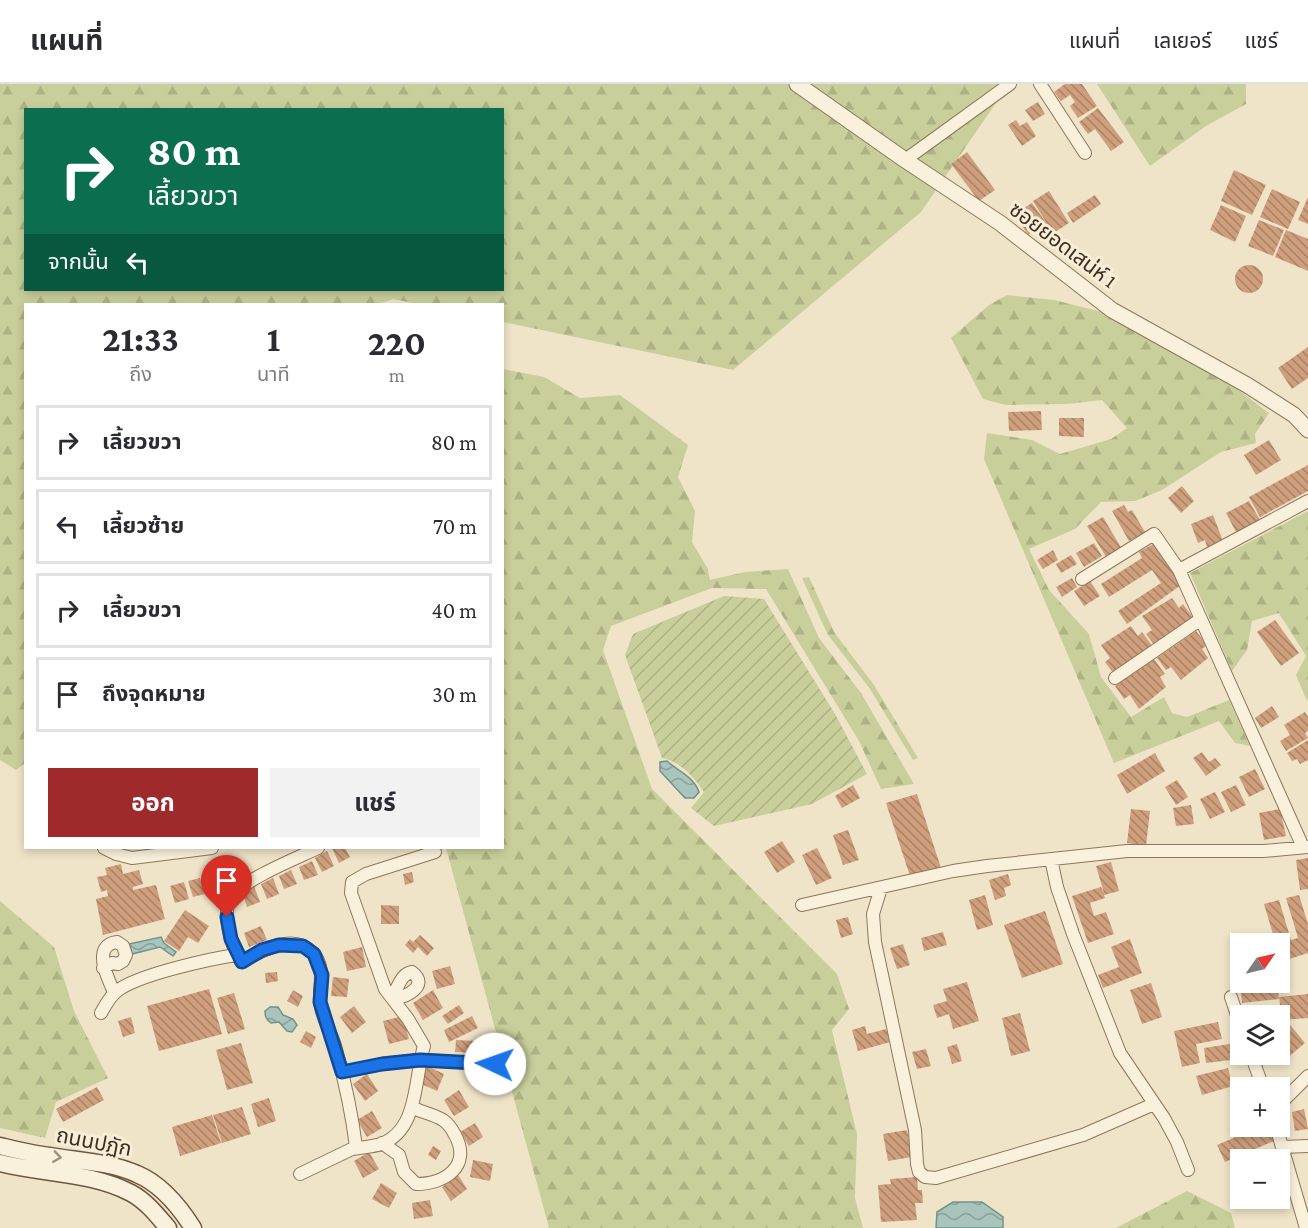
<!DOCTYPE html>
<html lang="th">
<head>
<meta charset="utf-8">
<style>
  :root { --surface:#fff; --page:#f2f2f3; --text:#2b2b33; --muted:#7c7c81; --line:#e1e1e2; --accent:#9e2a2b }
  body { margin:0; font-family:"Crimson Pro","Noto Sans Thai",serif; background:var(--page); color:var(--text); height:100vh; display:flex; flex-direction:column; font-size:22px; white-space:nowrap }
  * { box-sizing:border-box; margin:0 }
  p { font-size:20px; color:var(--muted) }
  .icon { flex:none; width:33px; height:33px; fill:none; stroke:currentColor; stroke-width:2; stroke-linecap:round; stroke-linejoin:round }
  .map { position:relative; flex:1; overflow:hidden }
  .side { position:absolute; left:24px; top:219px; width:480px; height:546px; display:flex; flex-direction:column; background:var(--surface); border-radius:0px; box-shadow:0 3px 9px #0003 }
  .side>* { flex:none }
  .guide { position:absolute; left:24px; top:24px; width:480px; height:183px; border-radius:0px; box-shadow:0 3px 9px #0003; background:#0b6e4f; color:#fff; overflow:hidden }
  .needle { width:39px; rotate:56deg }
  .buttons { position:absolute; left:1230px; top:849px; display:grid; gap:12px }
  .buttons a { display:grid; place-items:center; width:60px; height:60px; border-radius:0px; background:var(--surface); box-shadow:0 3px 9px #0003; font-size:30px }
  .pin { position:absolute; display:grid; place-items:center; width:51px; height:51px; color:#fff; margin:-62px -26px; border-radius:50% 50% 50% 0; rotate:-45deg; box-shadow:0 0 6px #0007 }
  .pin .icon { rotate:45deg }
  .me { position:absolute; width:66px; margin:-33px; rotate:273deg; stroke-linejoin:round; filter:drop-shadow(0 0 4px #0008) }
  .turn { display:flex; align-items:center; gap:21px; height:126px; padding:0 24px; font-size:27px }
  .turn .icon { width:78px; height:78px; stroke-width:2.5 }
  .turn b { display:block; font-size:42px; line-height:51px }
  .then { display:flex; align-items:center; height:57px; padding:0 24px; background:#0003; gap:12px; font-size:22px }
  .eta { display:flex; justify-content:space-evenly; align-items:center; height:102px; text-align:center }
  .eta b { font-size:36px; font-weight:700; line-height:42px }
  .primary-button { display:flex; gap:12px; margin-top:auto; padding:12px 24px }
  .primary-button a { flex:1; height:69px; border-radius:0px; background:var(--accent); color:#fff; font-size:24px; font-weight:700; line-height:69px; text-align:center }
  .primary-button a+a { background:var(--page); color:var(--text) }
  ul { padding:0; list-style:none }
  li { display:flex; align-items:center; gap:18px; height:75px; margin:0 12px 9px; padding:0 12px; border:3px solid var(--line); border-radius:0px }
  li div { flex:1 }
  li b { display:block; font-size:22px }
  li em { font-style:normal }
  header { display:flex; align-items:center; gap:36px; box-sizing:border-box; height:84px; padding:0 30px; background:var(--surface); border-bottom:2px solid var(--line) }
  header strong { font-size:28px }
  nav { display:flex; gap:33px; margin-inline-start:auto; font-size:21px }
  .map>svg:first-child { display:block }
</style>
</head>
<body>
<header>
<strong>แผนที่</strong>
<nav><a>แผนที่</a><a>เลเยอร์</a><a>แชร์</a></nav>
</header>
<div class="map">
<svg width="1308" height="1144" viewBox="0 0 1308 1144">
  <defs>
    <pattern id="forest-firs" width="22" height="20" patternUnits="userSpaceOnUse" patternTransform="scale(1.5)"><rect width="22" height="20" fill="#c9cf9b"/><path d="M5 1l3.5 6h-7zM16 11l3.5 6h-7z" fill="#aeb285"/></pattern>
    <pattern id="garden-furrows" width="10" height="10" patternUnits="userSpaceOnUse" patternTransform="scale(1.5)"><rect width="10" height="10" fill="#c9cf9b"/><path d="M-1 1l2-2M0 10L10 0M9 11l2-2" fill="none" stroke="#aeb285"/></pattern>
    <pattern id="water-waves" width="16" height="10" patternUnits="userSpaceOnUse" patternTransform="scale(1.5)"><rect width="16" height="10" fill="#a9c4bc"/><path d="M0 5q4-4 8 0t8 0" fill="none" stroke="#8ba098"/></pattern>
    <pattern id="building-back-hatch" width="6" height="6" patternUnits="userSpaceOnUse" patternTransform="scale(1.5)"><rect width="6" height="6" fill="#cf9f7d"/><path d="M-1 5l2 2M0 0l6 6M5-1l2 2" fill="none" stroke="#a98266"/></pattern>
  </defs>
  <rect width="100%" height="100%" fill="#f0e4c8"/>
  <path fill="url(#forest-firs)" fill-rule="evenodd" d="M0,0H1009L921,128L733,286L503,238L502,220H417L393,215L378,220H26L25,679L16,686L0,676ZM26,26H502V206H26Z
    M1097,0H1246V20L1206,42L1150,82Z
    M1007,211L1054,216L1106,229L1215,288L1269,329L1255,350L1256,359L1221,368L1162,406L1135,417L1101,418L1075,445L1029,465L1049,506L1089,550L1101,593L1131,633L1164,613L1172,629L1187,633L1229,616L1250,662L1235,659L1219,637L1114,679L984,375L987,349L1032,356L1060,370L1111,355L1127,344L1102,316L1067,320L1006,321L983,315L951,254L989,221Z
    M503,285L544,293L580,314L620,311L688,361L678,393L695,427L692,458L708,485L710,496L745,488L788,485L819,554L861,609L914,700L881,705L859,657L766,505L712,504L611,542L603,566L652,705L837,890L849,925L832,946L857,1050L855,1114L863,1144H549L446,764H502Z
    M1308,427V612L1307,617L1296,591L1306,572L1279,529L1252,537L1247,566L1232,587L1190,489Z
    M809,493L834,548L874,601L918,674L913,676L870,605L828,551L802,494Z
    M0,817L54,863L74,927L108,994L56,1018L45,1054L0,1044Z
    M1187,1107L1231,1129L1235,1144H1116Z"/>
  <path fill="url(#garden-furrows)" d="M724,512L764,515L835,630L867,690L812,720L714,742L691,724L704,708C695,694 680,677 662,674L625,571L633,550Z"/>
  <path fill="url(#water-waves)" stroke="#6f938a" stroke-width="1.5" d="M667,677C679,688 693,692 699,708L694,714H685L660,687V678Z
    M161,853L164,859L176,868L173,872L160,863L132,870L129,860Z
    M270,923H278L283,931L293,935L297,941L292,948L287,947L279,938L271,939C266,935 265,933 265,927Z
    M953,1118H982L1003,1133V1144H936L937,1128Z"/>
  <path fill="url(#building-back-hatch)" d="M1065,0H1082L1097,22L1078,34L1070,22L1075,18L1070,11L1061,17L1054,8Z
    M1038,18L1045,30L1033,37L1025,26Z
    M1098,24L1124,58L1111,67L1095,45L1088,50L1079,38Z
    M1016,36L1020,42L1027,38L1036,52L1022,62L1008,41Z
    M967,68L995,106L979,117L951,80Z
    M1234,86L1266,101L1252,131L1221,117Z
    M1272,105L1300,118L1288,145L1260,133Z
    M1049,107L1069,139L1049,152L1042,142L1028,151L1014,130L1032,119L1047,140L1033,117Z
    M1095,111L1101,120L1073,139L1067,129Z
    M1308,113V140L1298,136Z
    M1221,121L1246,132L1235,158L1210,146Z
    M1259,136L1284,146L1273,172L1248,162Z
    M1286,146L1308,155V187L1275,173Z
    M1235 195a14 14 0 1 1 28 0a14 14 0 1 1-28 0Z
    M1308,263V294L1292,305L1278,284Z
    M1041,327L1042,346L1009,347L1008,328Z
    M1059,334H1084V353L1059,352Z
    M1269,356L1281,376L1256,391L1244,371Z
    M1308,381V407L1260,433L1249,413Z
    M1182,402L1194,417L1181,429L1168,414Z
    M1249,417L1260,436L1236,448L1226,429Z
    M1124,421L1128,428L1132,426L1145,448L1129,457L1112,427Z
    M1213,431L1223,457L1207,463L1205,456L1198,459L1191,440Z
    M1103,433L1123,467L1108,476L1087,442Z
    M1094,459L1102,472L1084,483L1076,469Z
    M1155,459L1181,501L1127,540L1118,527L1161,499L1152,486L1109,513L1101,500L1142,474L1139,468Z
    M1053,466L1058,476L1043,485L1037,476Z
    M1071,471L1077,480L1061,489L1056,480Z
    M1072,494L1077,503L1062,513L1056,503Z
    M1090,497L1100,512L1084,522L1074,507Z
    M1172,514L1179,524L1183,520L1194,535L1155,562L1146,550L1152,546L1142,532Z
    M1275,536L1299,569L1281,582L1257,548Z
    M1131,542L1138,552L1142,548L1153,563L1114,590L1105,578L1110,574L1101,561Z
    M1196,547L1207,561L1202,565L1208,574L1181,596L1171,583L1166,586L1157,574Z
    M1154,575L1165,590L1160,593L1166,603L1139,625L1130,611L1124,615L1115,602Z
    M1272,622L1279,633L1261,644L1255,634Z
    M1305,628L1308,633V647L1305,649L1308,654L1286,667L1280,657L1290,651L1284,641Z
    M1308,656V676L1300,680L1297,675L1292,677L1287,669Z
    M1202,668L1209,678L1215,674L1221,681L1206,692L1193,674Z
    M1155,669L1165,687L1127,710L1117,691Z
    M1255,685L1265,705L1249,713L1239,693Z
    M1177,696L1188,713L1176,721L1165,703Z
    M853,701L860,714L842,724L835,712Z
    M1236,701L1246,721L1231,728L1221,708Z
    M1215,708L1225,728L1210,735L1200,715Z
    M917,710L941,784L910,792L886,719Z
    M1191,721L1194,740L1176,742L1173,724Z
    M1131,725L1150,727L1146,762L1127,759Z
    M1280,725L1286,752L1264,756L1259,729Z
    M848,746L859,776L843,781L833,751Z
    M782,757L795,778L777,789L764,768Z
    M332,764H345L350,773L339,779Z
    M817,764L832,794L816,801L802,771Z
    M327,767L334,782L322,788L315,774Z
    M1308,774V805L1300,806L1296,776Z
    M312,777L318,791L304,796L299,783Z
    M1111,778L1119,807L1104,811L1105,814L1090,819L1094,832L1106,828L1114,850L1088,859L1072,812L1101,803L1104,809L1096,782Z
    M121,780L123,790L139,786L143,800L133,803V806L156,801L165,835L103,851L96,815L108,812L107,806L101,808L97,793L107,791L105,784Z
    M239,781L244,796L232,800L227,785Z
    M291,786L297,800L284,805L279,792Z
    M218,788L223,804L211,807L207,791Z
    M412,788L414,798L405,801L403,790Z
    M1008,790L1011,801L1004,804L1006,812L995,816L989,796Z
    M200,794L205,810L193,813L188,797Z
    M273,794L279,810L267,815L261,800Z
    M184,798L189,815L175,819L170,802Z
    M254,802L260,818L247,823L242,807Z
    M985,811L993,841L977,846L969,816Z
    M1299,811L1308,840V869L1280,878V860H1276L1264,820L1279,816L1291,856L1298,854L1286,814Z
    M381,821L399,822V840H381Z
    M185,826L209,842L198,859L188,853L179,867L164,857Z
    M1045,827L1063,880L1022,894L1004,841Z
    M848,833L853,850L841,854L836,836Z
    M261,842L267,856L249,863L244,849Z
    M943,848L947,861L924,867L921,854Z
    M420,851L434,864L427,872L418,863L413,869L405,861L410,855L413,858Z
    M1130,855L1142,889L1103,904L1098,891L1119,883L1111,863Z
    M903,860L910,881L897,885L890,864Z
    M362,863L366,883L347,887L343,868Z
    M450,882L455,900L437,905L432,887Z
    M277,888L278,897L266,899L265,889Z
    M333,893L349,895L347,913L331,912Z
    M967,898L979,937L953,945L949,930L937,934L933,921L947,917L943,905Z
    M1240,898H1277L1279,915L1242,919Z
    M1151,899L1162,933L1142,940L1130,906Z
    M209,905L222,950L159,967L147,922Z
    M293,906L303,912L298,923L287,917Z
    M433,906L443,924L423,936L413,919Z
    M234,909L245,945L228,950L217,914Z
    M1308,910V934L1282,936L1279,913Z
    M459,921L464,929L448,940L442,932Z
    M354,922L366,938L352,949L340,933Z
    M1020,929L1030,967L1011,972L1002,934Z
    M403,932L409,955L389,960L383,937Z
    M472,932L478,944L449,958L444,946Z
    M131,933L135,949L123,953L118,937Z
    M1287,937L1305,959L1286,975L1280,967V954L1282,952L1280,948V944Z
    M1218,938L1222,955L1196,960L1200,979L1182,983L1174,947Z
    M865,942L867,950L886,945L890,958L858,967L852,946Z
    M306,947L316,953L311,964L300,958Z
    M456,956L476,957L475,969L455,968Z
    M241,959L253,999L227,1006L216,966Z
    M1236,959L1239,975L1206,979L1204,964Z
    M957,960L962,977L952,980L947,963Z
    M926,965L931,982L917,985L912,968Z
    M427,982L444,990L437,1007L419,999Z
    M1228,984L1233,1002L1202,1011L1196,992Z
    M367,990L378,1007L365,1017L353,1000Z
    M97,1003L104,1016L63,1038L56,1025Z
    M459,1006L469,1023L454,1032L444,1016Z
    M269,1014L276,1037L258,1043L251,1020Z
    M242,1023L251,1050L222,1059L213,1031Z
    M1304,1025L1308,1045L1295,1047L1292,1028Z
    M372,1027L382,1044L367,1053L357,1036Z
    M212,1031L221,1059L180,1072L172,1043Z
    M475,1039L483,1053L469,1062L460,1048Z
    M1261,1042H1268L1274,1057L1225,1078L1217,1061Z
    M907,1046L912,1073L888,1077L883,1050Z
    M433,1062L441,1067L436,1076L428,1071Z
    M369,1068L379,1085L363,1094L354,1077Z
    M473,1076L493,1080L490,1097L470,1093Z
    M1240,1077V1095L1238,1096L1232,1080Z
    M458,1091L467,1105L451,1117L442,1103Z
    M917,1093L918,1106H922L923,1119H915L917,1136L881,1138L878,1101L891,1100L890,1095Z
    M381,1099L397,1109L389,1124L372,1115Z
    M430,1116L433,1132L414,1135L412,1119Z"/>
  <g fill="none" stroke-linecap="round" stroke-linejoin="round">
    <g stroke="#8d765c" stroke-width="14">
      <path id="minor" d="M1040,0L1085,69
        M905,76L1010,0
        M1082,495L1154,450L1179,486
        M1115,594L1201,535
        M1303,763L1179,486L1308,417
        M104,764L116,770L132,774L212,764
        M1051,775L1057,803L1073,850L1120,969L1164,1034L1177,1058L1188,1086
        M881,804L873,830L875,858L915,1046L917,1080L919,1088L925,1093L936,1094L1083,1051L1154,1020
        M802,821L953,787L987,782L1127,767H1264L1308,763
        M103,884L112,879L118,880L123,877L126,871L123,862L117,858C91,861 108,895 114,908
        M391,913C399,904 400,890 412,888C430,902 406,913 393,915
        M1231,913L1240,940
        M101,929C105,922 110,912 117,907C137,891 209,875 236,871
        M1251,970L1263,1004
        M342,988L382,980L420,976L495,980
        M1280,1020L1308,992
        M1276,1042L1282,1063
        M382,1059L399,1071L404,1088L416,1100C445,1100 472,1082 455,1051C452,1045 449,1040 443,1036C435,1031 422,1028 413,1024
        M353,1065C362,1063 372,1063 381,1060C419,1046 414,995 424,962L408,935L385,905L351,809L352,798L366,790L435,768
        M300,1090L356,1063C352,1030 345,998 336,965C332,949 321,934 320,917C319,901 326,883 313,869C293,848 261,867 241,878C232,863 220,827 232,812C245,795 297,774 318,764
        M1306,1144L1282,1063L1308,1062"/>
    </g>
    <g stroke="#8d765c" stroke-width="17">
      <path id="tertiary" d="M797,0L905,76L1000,139L1112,226L1247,301L1294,331L1308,346"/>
    </g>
    <g stroke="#6f573f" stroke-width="19">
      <path id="secondary" d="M0,1062C17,1066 33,1070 50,1072C79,1077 110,1078 137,1090C161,1100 179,1122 193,1144
        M0,1079C43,1090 91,1088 131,1109C146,1117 157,1131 168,1144"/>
    </g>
    <use href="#minor" stroke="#faf1dc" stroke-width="12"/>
    <use href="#tertiary" stroke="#faf1dc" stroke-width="15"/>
    <use href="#secondary" stroke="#faf1dc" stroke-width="16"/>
  </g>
  <defs><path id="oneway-chevron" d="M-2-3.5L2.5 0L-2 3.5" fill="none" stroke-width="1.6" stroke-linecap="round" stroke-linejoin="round" transform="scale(1.5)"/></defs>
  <use stroke="#9c907e" href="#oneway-chevron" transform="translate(57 1073) rotate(8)"/>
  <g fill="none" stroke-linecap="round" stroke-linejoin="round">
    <g stroke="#114b97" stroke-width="15">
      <path id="route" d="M227,833L231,855L242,878L262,866L279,861L303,862L314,870L322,891L320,918L342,988L382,980L420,976L495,980"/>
    </g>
    <use href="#route" stroke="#1a73e8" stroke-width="10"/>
  </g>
  <g text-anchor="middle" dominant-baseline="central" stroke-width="6" stroke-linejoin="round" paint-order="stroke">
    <g font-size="21" fill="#3d2e20" stroke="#f7eed8">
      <text transform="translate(1063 161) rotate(37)">ซอยยอดเสน่ห์ 1</text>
      <text transform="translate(94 1058) rotate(11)">ถนนปฏัก</text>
    </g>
  </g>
</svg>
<div class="buttons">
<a><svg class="needle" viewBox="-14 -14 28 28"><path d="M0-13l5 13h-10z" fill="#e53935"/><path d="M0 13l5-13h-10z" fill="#7c7c81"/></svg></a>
<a><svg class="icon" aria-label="layers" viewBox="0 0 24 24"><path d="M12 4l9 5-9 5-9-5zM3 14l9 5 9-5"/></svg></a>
<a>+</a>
<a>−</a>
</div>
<div class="pin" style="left:227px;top:833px;background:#d93025"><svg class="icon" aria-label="arrive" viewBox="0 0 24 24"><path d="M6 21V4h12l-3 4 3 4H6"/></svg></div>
<svg class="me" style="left:495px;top:980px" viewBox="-20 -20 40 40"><circle r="19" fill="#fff"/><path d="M0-13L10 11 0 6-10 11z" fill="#1a73e8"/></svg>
<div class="guide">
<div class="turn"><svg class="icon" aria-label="right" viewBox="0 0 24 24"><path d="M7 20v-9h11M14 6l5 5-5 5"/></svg><div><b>80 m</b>เลี้ยวขวา</div></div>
<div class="then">จากนั้น<svg class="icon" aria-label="left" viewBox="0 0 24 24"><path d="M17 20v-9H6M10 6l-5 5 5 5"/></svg></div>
</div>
<section class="side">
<div class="eta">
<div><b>21:33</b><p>ถึง</p></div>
<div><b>1</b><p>นาที</p></div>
<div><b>220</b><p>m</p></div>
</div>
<ul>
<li><svg class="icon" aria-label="right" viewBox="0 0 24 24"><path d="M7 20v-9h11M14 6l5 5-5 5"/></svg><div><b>เลี้ยวขวา</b></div><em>80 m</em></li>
<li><svg class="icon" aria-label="left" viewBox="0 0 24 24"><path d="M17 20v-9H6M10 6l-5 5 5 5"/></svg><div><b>เลี้ยวซ้าย</b></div><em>70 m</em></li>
<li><svg class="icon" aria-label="right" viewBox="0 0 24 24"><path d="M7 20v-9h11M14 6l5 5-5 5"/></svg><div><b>เลี้ยวขวา</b></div><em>40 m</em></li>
<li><svg class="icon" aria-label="arrive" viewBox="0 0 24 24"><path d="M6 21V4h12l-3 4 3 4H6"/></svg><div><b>ถึงจุดหมาย</b></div><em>30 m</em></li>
</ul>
<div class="primary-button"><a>ออก</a><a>แชร์</a></div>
</section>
</div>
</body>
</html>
